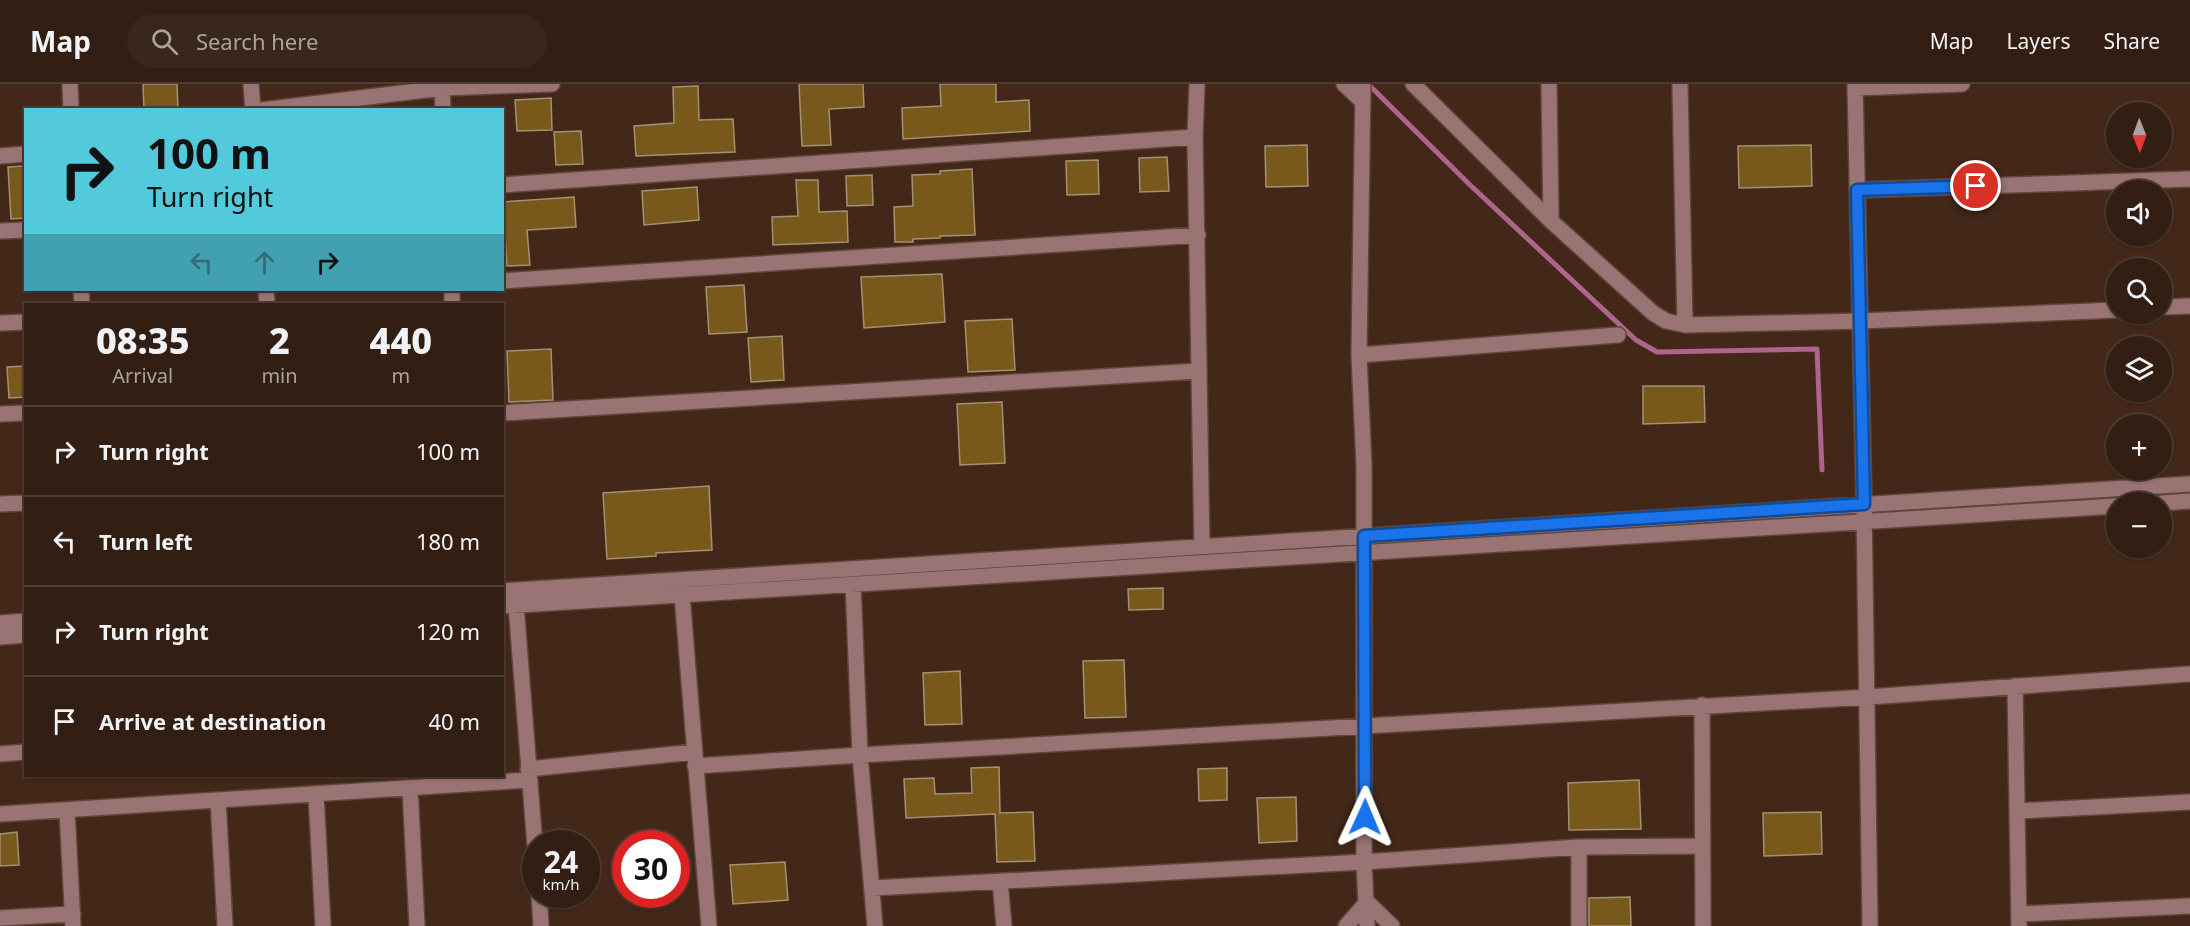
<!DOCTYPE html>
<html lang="en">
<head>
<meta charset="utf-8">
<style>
  :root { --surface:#321e13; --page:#3a271c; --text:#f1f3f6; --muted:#a8a2a0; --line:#4d3c33 }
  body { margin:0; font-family:"Noto Sans",sans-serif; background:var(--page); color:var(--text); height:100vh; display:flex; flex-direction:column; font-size:22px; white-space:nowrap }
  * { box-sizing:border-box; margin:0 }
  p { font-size:20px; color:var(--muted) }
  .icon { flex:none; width:33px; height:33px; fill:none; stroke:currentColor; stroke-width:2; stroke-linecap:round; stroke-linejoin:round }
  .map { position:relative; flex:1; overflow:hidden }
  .details { position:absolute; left:24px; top:219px; width:480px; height:474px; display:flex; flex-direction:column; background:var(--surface); border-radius:0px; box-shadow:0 2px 4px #0004,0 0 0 2px var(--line) }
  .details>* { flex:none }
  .top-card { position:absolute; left:24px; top:24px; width:480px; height:183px; border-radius:0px; box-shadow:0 2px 4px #0004,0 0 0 2px var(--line); background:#53cadc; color:#111; overflow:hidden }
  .needle { width:39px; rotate:179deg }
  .buttons { position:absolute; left:2106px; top:18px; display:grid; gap:12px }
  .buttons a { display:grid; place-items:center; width:66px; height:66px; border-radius:50%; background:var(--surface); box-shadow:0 2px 4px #0004,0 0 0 2px var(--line); font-size:30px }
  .speed { position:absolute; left:522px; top:746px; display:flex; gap:12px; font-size:30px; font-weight:700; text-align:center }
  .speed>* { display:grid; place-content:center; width:78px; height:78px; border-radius:50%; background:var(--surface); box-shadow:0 2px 4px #0004,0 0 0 2px var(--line); line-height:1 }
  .speed small { font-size:15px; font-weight:400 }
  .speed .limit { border:9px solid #d22; background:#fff; color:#111 }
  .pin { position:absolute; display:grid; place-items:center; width:51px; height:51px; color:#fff; margin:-26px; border:3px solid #fff; border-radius:50%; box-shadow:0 2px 6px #0007 }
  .me { position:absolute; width:66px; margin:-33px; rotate:1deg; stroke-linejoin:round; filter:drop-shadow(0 0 4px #0008) }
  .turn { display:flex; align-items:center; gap:21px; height:126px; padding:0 24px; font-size:27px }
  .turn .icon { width:78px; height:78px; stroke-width:2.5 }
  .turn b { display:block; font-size:42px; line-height:51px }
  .lanes { display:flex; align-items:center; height:57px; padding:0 24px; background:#0003; justify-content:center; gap:30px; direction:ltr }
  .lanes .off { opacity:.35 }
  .eta { display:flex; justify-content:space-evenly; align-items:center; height:102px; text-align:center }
  .eta b { font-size:36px; font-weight:800; line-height:42px }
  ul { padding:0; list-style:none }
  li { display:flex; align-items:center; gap:18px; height:90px; padding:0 24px; border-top:2px solid var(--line) }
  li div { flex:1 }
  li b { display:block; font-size:22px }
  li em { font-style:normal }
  header { display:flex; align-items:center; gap:36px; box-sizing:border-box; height:84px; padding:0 30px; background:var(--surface); border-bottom:2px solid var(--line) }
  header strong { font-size:28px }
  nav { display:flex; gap:33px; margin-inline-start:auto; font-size:21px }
  .search { width:420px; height:54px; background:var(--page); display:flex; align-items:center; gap:15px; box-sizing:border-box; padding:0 21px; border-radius:33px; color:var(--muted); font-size:22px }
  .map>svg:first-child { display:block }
</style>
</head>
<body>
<header>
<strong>Map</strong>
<div class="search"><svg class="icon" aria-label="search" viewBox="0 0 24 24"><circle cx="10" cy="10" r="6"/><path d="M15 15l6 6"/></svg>Search here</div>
<nav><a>Map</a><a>Layers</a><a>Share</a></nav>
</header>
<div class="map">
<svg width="2190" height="842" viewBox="0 0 2190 842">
  <rect width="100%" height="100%" fill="#432819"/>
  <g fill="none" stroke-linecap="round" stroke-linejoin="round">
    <path stroke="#af648e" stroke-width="5" d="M1368,0L1469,100L1636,256L1657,268L1817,265L1822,386"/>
  </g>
  <path fill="#78591b" stroke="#a39173" stroke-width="1.5" d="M143,0H177L178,26H144Z
    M799,0H863L864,23L829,25L831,61L802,62Z
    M940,0H996V18L1029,16L1030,47L903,55L902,24L941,22Z
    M698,2L699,36L733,35L735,68L636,72L634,42L674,39L673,3Z
    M551,14L552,46L517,47L515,16Z
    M581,47L583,80L556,81L554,48Z
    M1307,61L1308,102L1266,103L1265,62Z
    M1811,61L1812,102L1739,104L1738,62Z
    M1167,73L1169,107L1140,108L1139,74Z
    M1098,76L1099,110L1067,111L1066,77Z
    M24,82L26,134L11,135L8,83Z
    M972,85L975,151L940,152V154L913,155V158H895L894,123L913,122L912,91L940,90V87Z
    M872,91L873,121L847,122L846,92Z
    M796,96H818L819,128L847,127L848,158L773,161L772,133L798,132Z
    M697,103L699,136L644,141L642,107Z
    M574,113L576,143L527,146L530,181L507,182L505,151H502V118Z
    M942,190L945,238L864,244L861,193Z
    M744,201L747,248L709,250L706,203Z
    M1012,235L1015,286L968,288L965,237Z
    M782,252L784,296L751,298L748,254Z
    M551,265L553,316L509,318L507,267Z
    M26,282V313L9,314L7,283Z
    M1643,302H1704L1705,338L1643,340Z
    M1002,318L1005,379L960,381L957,320Z
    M709,402L712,466L656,469V472L607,475L603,409Z
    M1163,504V525L1129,526L1128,505Z
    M1124,576L1126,633L1085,634L1083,577Z
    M960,587L962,640L925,641L923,589Z
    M999,683L1000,729L1033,728L1035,777L997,778L995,730L906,734L904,695L934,694L935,710L972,709L971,684Z
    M1227,684V716L1199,717L1198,685Z
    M1639,696L1641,745L1569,746L1568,699Z
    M1296,713L1297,757L1259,759L1257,714Z
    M1821,728L1822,770L1764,772L1763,729Z
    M17,748L19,781L0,782V750Z
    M785,778L788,816L733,820L730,781Z
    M1630,813L1631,842H1589V814Z"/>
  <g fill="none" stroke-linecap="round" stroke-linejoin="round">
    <g stroke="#5f4638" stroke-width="18">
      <path id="minor" d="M70,0L71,26
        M251,0L253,26
        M442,0L443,26
        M1197,0L1195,53L1202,463
        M1344,0L1363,18
        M1363,0L1359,271L1364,382V778L1367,842
        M1413,0L1551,137L1653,229L1666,237L1685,241L1861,237L2116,226
        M1549,0L1551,137
        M1680,0L1685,241
        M1855,0L1864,420L1870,842
        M1855,4L1962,0
        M262,26L442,4L552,0
        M0,72L26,70
        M502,101L1195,53
        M1857,106L2190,95
        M0,147L26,146
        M502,197L1198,151
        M81,206L82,220
        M266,206L267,220
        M452,206V220
        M2162,223L2190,222
        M0,239L26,238
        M1359,271L1618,251
        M502,329L1198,287
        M0,330L26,329
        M2162,419L2190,417
        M0,420L26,419
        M853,500L860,671L875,842
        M502,507L2190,400
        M682,511L709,842
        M516,521L536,775
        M502,522L2116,422
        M0,539L26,537
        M0,553L26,551
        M2015,602L2019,842
        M1702,621L1703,842
        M0,670L26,668
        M695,682L860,671L1868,613L2190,590
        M528,685L694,668
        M410,704L417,842
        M316,710L323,842
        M218,716L225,842
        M67,726L73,842
        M2017,727L2190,718
        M0,730L529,696
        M1000,797L1004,842
        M872,804L1364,778L1579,763L1701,762
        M539,810L541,842
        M2019,830L2190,822
        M0,834L73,830
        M1346,842L1367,818L1392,842
        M1579,842V763"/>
    </g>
    <use href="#minor" stroke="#9a7474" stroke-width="15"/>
  </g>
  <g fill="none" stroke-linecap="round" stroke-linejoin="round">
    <g stroke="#114b97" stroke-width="15">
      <path id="route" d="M1365,733L1364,452L1864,420L1857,106L1976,102"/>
    </g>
    <use href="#route" stroke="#1a73e8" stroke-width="10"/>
  </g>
</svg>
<div class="buttons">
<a><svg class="needle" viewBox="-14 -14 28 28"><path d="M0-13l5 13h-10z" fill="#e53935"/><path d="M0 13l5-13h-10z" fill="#a8a2a0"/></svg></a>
<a><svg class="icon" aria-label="sound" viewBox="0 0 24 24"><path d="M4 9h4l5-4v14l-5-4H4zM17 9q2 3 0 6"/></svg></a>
<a><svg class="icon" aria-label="search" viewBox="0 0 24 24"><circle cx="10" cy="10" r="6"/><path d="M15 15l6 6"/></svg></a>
<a><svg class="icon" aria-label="layers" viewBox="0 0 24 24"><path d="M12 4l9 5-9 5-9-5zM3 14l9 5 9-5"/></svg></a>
<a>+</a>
<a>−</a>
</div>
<div class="speed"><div>24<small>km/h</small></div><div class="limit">30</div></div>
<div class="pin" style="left:1976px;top:102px;background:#d93025"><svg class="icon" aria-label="arrive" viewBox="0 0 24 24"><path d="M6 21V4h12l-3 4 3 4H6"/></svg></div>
<svg class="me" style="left:1365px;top:733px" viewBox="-20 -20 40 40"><path d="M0-17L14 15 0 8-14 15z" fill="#1a73e8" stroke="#fff" stroke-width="4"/></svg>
<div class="top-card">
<div class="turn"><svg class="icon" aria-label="right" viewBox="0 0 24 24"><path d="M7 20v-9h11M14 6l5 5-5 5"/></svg><div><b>100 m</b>Turn right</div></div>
<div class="lanes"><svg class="icon off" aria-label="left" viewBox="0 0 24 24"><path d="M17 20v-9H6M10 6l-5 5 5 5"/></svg><svg class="icon off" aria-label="ahead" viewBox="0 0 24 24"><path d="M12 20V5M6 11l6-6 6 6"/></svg><svg class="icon" aria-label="right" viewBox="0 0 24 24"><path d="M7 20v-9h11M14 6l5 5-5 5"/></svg></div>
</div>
<section class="details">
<div class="eta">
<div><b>08:35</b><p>Arrival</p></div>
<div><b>2</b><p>min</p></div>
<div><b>440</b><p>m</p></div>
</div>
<ul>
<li><svg class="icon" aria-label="right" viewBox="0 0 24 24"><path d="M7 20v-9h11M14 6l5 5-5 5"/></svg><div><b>Turn right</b></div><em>100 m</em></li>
<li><svg class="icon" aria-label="left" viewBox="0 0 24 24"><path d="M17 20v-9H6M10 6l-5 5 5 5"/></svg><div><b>Turn left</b></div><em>180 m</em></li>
<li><svg class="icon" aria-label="right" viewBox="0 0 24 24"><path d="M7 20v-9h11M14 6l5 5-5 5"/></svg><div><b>Turn right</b></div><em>120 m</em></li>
<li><svg class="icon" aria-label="arrive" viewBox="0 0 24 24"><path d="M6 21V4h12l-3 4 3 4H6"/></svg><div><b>Arrive at destination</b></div><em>40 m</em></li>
</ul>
</section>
</div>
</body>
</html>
